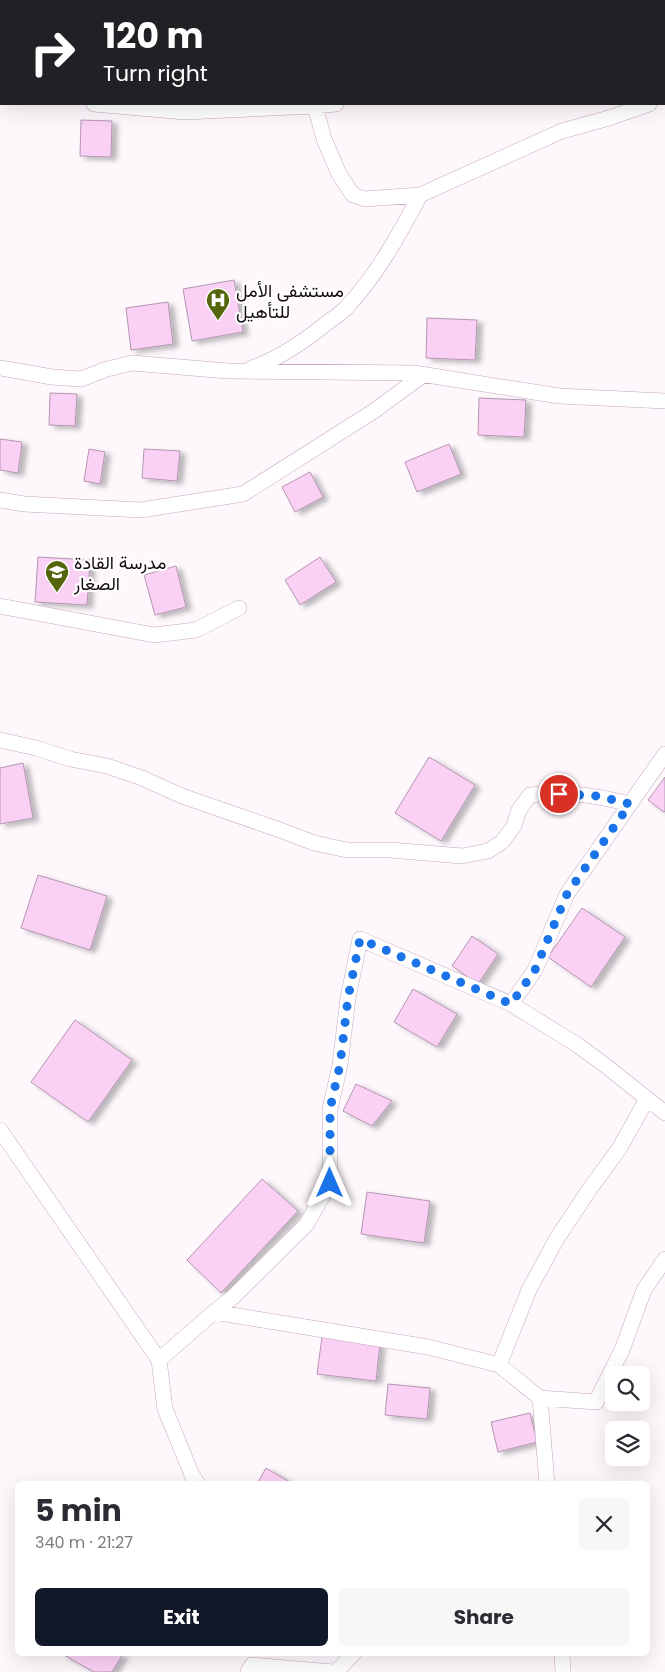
<!DOCTYPE html>
<html lang="en">
<head>
<meta charset="utf-8">
<style>
  :root { --surface:#fff; --page:#f7f7f7; --text:#2b2b33; --muted:#7c7c81; --accent:#111827 }
  body { margin:0; font-family:Poppins,Vazirmatn,sans-serif; background:var(--page); color:var(--text); height:100vh; display:flex; flex-direction:column; font-size:19px; white-space:nowrap }
  * { box-sizing:border-box; margin:0 }
  p { font-size:16px; color:var(--muted) }
  .icon { flex:none; width:28px; height:28px; fill:none; stroke:currentColor; stroke-width:2; stroke-linecap:round; stroke-linejoin:round }
  .map { position:relative; flex:1; overflow:hidden }
  .panel { position:absolute; left:15px; top:1481px; width:635px; height:175px; display:flex; flex-direction:column; background:var(--surface); border-radius:8px; box-shadow:0 5px 20px #0002 }
  .panel>* { flex:none }
  .banner { position:absolute; left:0px; top:0px; width:665px; height:105px; box-shadow:0 5px 20px #0002; background:#202124; color:#fff; overflow:hidden }
  .buttons { position:absolute; left:605px; top:1366px; display:grid; gap:10px }
  .buttons a { display:grid; place-items:center; width:45px; height:45px; border-radius:8px; background:var(--surface); box-shadow:0 5px 20px #0002; font-size:25px }
  .pin { position:absolute; display:grid; place-items:center; width:42px; height:42px; color:#fff; margin:-21px; border:2px solid #fff; border-radius:50%; box-shadow:0 1px 5px #0007 }
  .me { position:absolute; width:55px; margin:-28px; rotate:0deg; stroke-linejoin:round; filter:drop-shadow(0 0 4px #0008) }
  .turn { display:flex; align-items:center; gap:18px; height:105px; padding:0 20px; font-size:22px }
  .turn .icon { width:65px; height:65px; stroke-width:2.5 }
  .turn b { display:block; font-size:35px; line-height:42px }
  .round { display:grid; place-items:center; flex:none; width:52px; height:52px; border-radius:8px; background:var(--page) }
  .summary { display:flex; align-items:center; justify-content:space-between; height:85px; padding:0 20px }
  h1 { font-size:30px; font-weight:700; line-height:38px }
  .cta { display:flex; gap:10px; margin-top:auto; padding:10px 20px }
  .cta a { flex:1; height:58px; border-radius:8px; background:var(--accent); color:#fff; font-size:20px; font-weight:700; line-height:58px; text-align:center }
  .cta a+a { background:var(--page); color:var(--text) }
  .map>svg:first-child { display:block }
</style>
</head>
<body>
<div class="map">
<svg width="665" height="1672" viewBox="0 0 665 1672">
  <defs>
    <filter id="shadow"><feDropShadow dx="5.5" dy="3" stdDeviation="2.5" flood-color="#0004"/></filter>
  </defs>
  <rect width="100%" height="100%" fill="#fef8fd"/>
  <path fill="#fad1f5" stroke="#b396af" filter="url(#shadow)" d="M81,120L112,121L111,157L80,156Z
    M234,280L243,332L192,341L183,289Z
    M168,302L173,344L131,350L126,308Z
    M427,318L477,320L475,360L426,358Z
    M50,393L77,394L75,426L49,425Z
    M479,398L526,400L524,437L478,435Z
    M0,439L22,442L18,473L0,470Z
    M449,444L461,474L417,492L405,462Z
    M89,449L105,452L100,484L84,481Z
    M144,449L180,451L177,481L142,478Z
    M310,472L323,497L295,512L282,487Z
    M38,557L90,560L87,605L35,602Z
    M320,557L336,582L300,605L285,580Z
    M176,566L186,607L155,615L144,575Z
    M429,757L475,785L441,841L395,813Z
    M23,763L33,818L0,824V768Z
    M665,777V811L664,812L648,800Z
    M38,875L107,896L90,950L21,928Z
    M582,908L625,937L591,987L548,957Z
    M472,936L498,954L478,984L452,966Z
    M413,989L457,1014L437,1047L394,1022Z
    M75,1020L132,1060L88,1122L31,1082Z
    M356,1084L392,1101L372,1126L343,1111Z
    M262,1179L298,1211L221,1293L187,1260Z
    M367,1192L430,1201L424,1243L361,1234Z
    M322,1337L380,1343L376,1381L317,1374Z
    M388,1384L430,1388L427,1419L385,1415Z
    M530,1413L537,1442L498,1452L491,1422Z
    M266,1468L293,1484H257Z
    M62,1654H123L112,1672H94Z"/>
  <g fill="none" stroke-linecap="round" stroke-linejoin="round">
    <g stroke="#c5a8c1" stroke-width="16">
      <path id="street" d="M501,1L503,0
        M618,1L621,0
        M0,91H1
        M664,91L665,90
        M94,104L185,112L315,106L336,104
        M315,106L324,139L339,174L353,195L365,199L420,195L562,131L609,118L649,104
        M0,368L52,377L81,379L107,369L132,363L228,371L414,373L559,396L665,401
        M252,368C280,358 305,341 328,322C334,318 341,313 346,308C377,275 399,235 420,195
        M0,500L24,504L141,510L243,494L374,411L423,375
        M0,606L154,635L196,630L239,608
        M0,740L36,748L70,759L107,766L142,778L182,796L280,830L314,843L347,850H390L462,856L488,851L502,842L514,826L519,810L530,795C567,791 594,795 630,804
        M511,1004L535,970L567,894L665,754
        M0,1130L159,1360L165,1409L192,1475L198,1484
        M214,1312L428,1347L499,1365L540,1398L547,1484
        M159,1360L214,1312L232,1298L306,1225L330,1183V1109L340,1065L348,998L360,939L511,1004L576,1044L606,1066L665,1113
        M499,1365L529,1290L556,1240L589,1190L619,1149L647,1099
        M540,1398L596,1402L622,1350L644,1290L665,1259
        M562,1654L563,1672
        M248,1672L252,1665L333,1672
        M336,1672L353,1654"/>
    </g>
    <use href="#street" stroke="#fff" stroke-width="15"/>
  </g>
  <g fill="none" stroke-linecap="round" stroke-linejoin="round">
    <path stroke="#1a73e8" stroke-width="9" stroke-dasharray="0 16.2" d="M330,1183V1109L340,1065L348,998L360,939L511,1004L535,970L567,894L630,804L598,796L559,794"/>
  </g>
  <defs>
    <g id="hospital-pin" transform="scale(1.25)"><path d="M0 17L-7.5 6A9.5 9.5 0 1 1 7.5 6Z" fill="#55650c" stroke="#fff"/><path d="M-5-5h3v3.5h4V-5h3V5h-3V1.5h-4V5h-3Z" fill="#fff"/></g>
    <g id="school-pin" transform="scale(1.25)"><path d="M0 17L-7.5 6A9.5 9.5 0 1 1 7.5 6Z" fill="#55650c" stroke="#fff"/><path d="M0-5L7-2L0 1L-7-2ZM-4 1L0 2.5L4 1V4Q0 6-4 4Z" fill="#fff"/></g>
  </defs>
  <g fill-rule="evenodd">
    <use href="#hospital-pin" x="218" y="300"/>
    <use href="#school-pin" x="57" y="572"/>
  </g>
  <g text-anchor="middle" dominant-baseline="central" stroke-width="4.5" stroke-linejoin="round" paint-order="stroke">
    <g font-size="18" fill="#130a12" stroke="#fff" text-anchor="start">
      <text x="236" y="290">مستشفى الأمل<tspan x="236" dy="21">للتأهيل</tspan></text>
      <text x="74" y="562">مدرسة القادة<tspan x="74" dy="21">الصغار</tspan></text>
    </g>
  </g>
</svg>
<div class="buttons">
<a><svg class="icon" aria-label="search" viewBox="0 0 24 24"><circle cx="10" cy="10" r="6"/><path d="M15 15l6 6"/></svg></a>
<a><svg class="icon" aria-label="layers" viewBox="0 0 24 24"><path d="M12 4l9 5-9 5-9-5zM3 14l9 5 9-5"/></svg></a>
</div>
<div class="pin" style="left:559px;top:794px;background:#d93025"><svg class="icon" aria-label="arrive" viewBox="0 0 24 24"><path d="M6 21V4h12l-3 4 3 4H6"/></svg></div>
<svg class="me" style="left:330px;top:1183px" viewBox="-20 -20 40 40"><path d="M0-17L14 15 0 8-14 15z" fill="#1a73e8" stroke="#fff" stroke-width="4"/></svg>
<div class="banner">
<div class="turn"><svg class="icon" aria-label="right" viewBox="0 0 24 24"><path d="M7 20v-9h11M14 6l5 5-5 5"/></svg><div><b>120 m</b>Turn right</div></div>
</div>
<section class="panel">
<div class="summary"><div><h1>5 min</h1><p>340 m · 21:27</p></div><a class="round"><svg class="icon" aria-label="close" viewBox="0 0 24 24"><path d="M6 6l12 12M18 6L6 18"/></svg></a></div>
<div class="cta"><a>Exit</a><a>Share</a></div>
</section>
</div>
</body>
</html>
